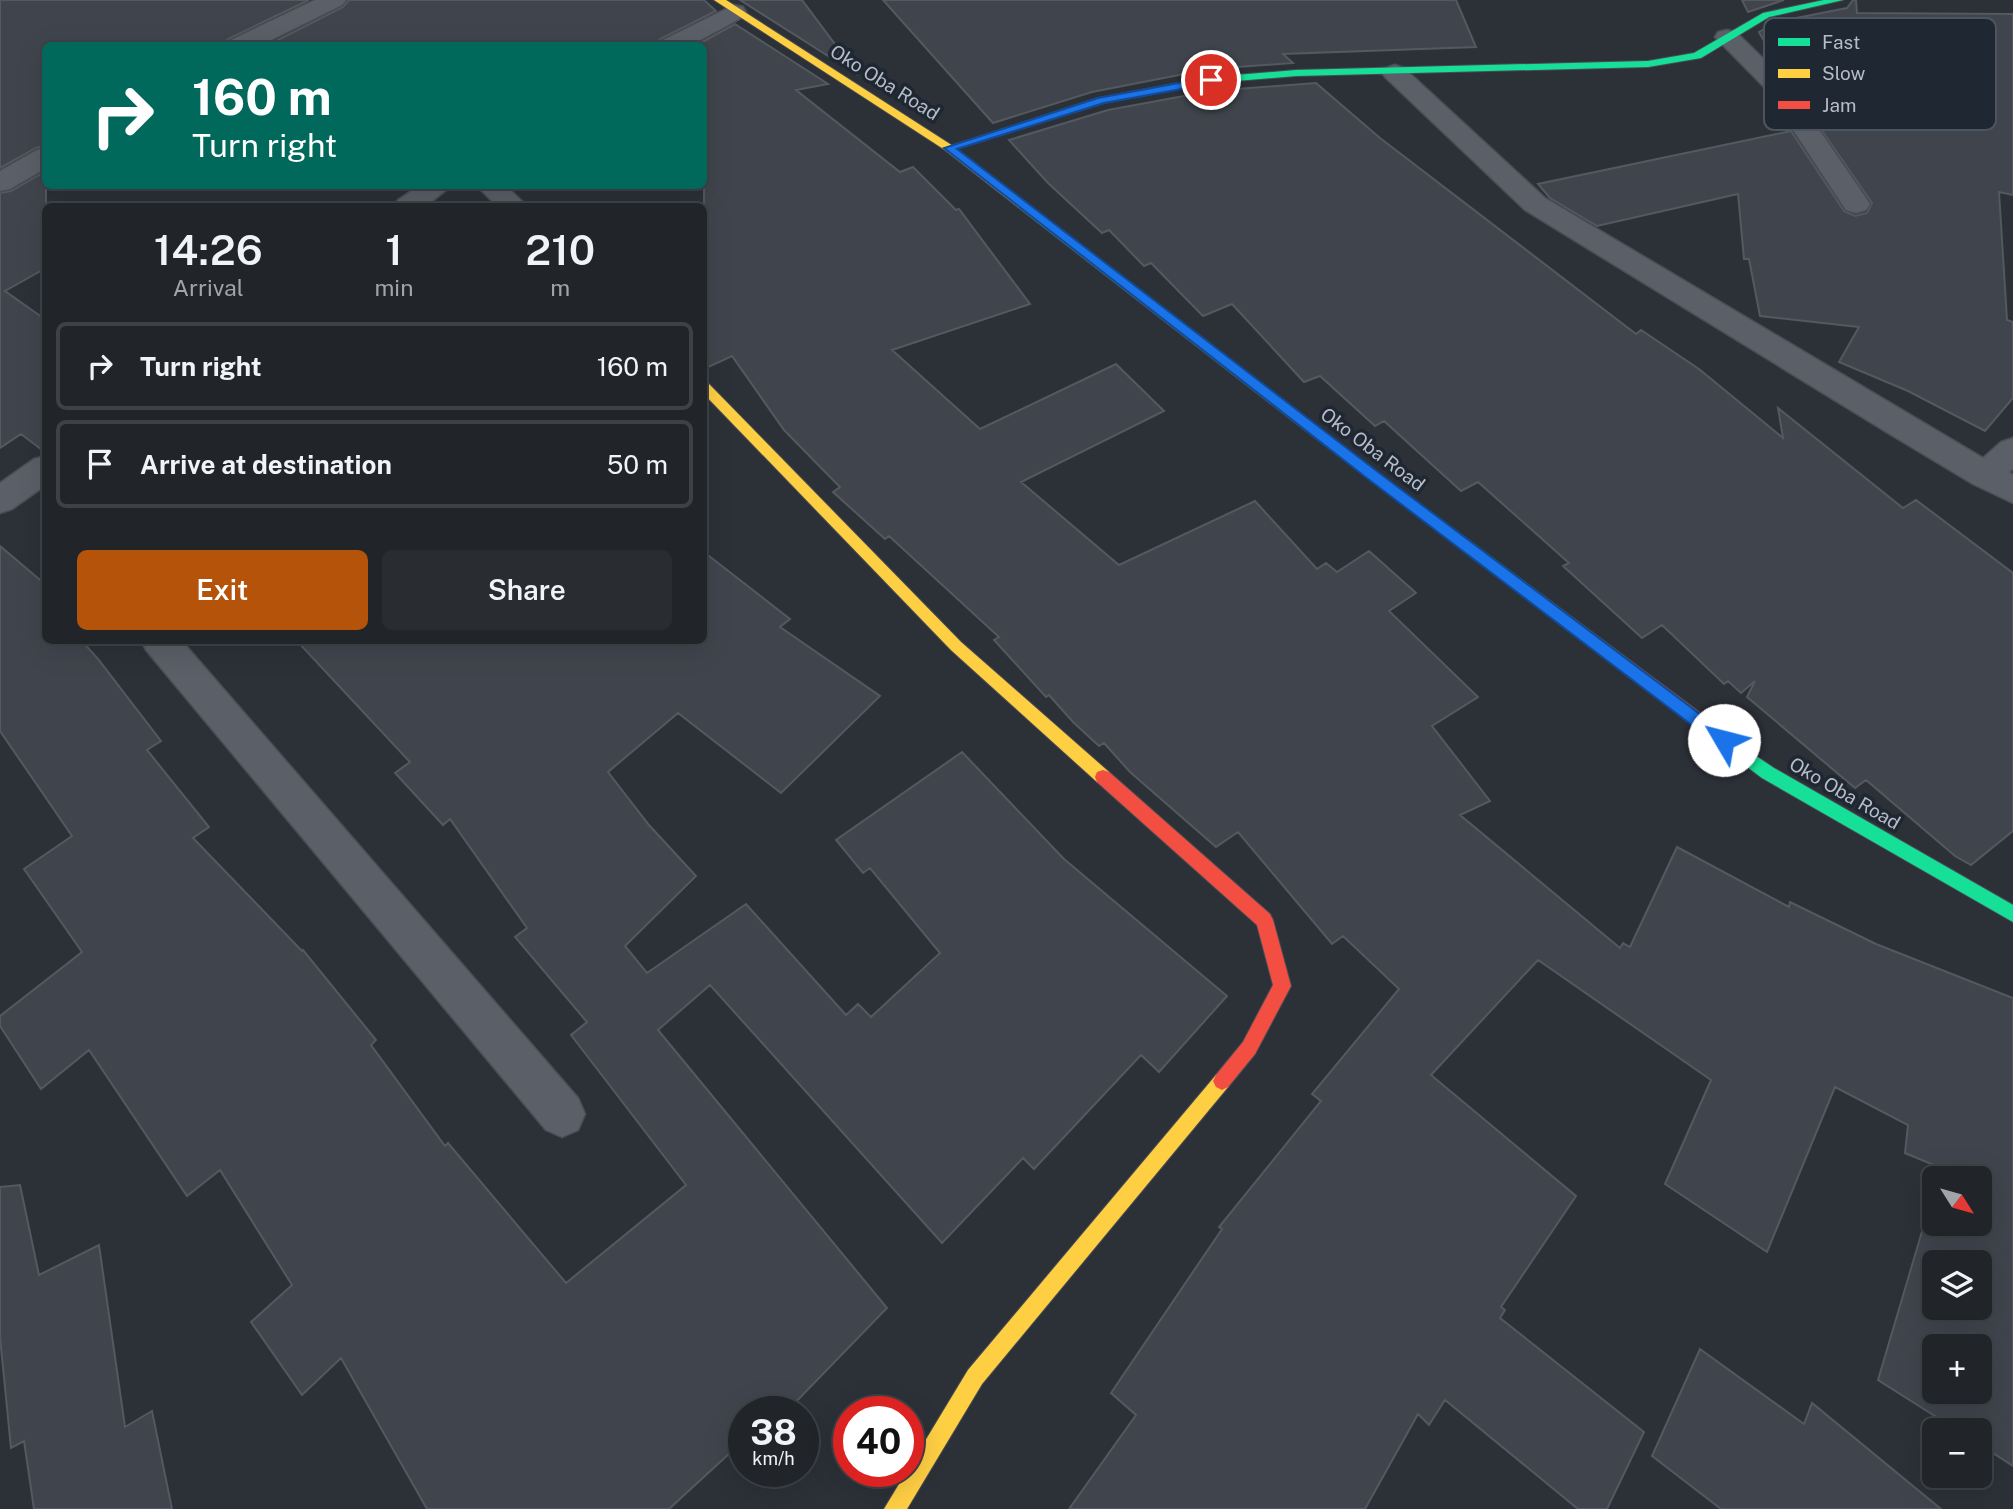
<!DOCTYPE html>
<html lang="en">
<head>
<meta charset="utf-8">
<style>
  :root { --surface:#21252a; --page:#292d32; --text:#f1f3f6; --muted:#a2a5a8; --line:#3e4247; --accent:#b45309 }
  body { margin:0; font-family:"Public Sans",sans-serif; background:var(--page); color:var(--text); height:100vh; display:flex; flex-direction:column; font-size:26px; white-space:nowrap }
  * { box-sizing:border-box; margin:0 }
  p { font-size:23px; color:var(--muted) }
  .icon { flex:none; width:38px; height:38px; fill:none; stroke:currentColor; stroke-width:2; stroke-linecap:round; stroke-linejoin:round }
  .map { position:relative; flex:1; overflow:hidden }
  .panel { position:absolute; left:42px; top:203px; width:665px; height:441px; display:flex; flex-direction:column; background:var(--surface); border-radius:10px; box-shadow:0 7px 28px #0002,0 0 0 2px var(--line) }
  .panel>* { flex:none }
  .guide { position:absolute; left:42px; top:42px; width:665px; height:147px; border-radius:10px; box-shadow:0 7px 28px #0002,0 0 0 2px var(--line); background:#00695c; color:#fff; overflow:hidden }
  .needle { width:46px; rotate:127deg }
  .fabs { position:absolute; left:1922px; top:1166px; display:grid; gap:14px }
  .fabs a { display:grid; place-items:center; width:70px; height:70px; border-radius:10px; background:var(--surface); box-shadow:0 7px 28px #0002,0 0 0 2px var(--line); font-size:35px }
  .speed { position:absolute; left:728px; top:1396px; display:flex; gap:14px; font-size:35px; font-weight:700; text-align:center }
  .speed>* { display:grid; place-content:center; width:91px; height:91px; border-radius:50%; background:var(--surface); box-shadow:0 7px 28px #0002,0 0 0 2px var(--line); line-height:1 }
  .speed small { font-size:18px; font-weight:400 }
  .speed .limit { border:10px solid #d22; background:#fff; color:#111 }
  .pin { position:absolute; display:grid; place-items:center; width:60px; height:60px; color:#fff; margin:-30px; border:4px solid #fff; border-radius:50%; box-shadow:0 2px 7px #0007 }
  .me { position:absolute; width:77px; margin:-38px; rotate:307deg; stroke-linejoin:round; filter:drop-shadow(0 0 5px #0008) }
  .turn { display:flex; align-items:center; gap:24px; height:147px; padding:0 35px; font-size:32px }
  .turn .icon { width:91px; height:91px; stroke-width:2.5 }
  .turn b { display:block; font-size:49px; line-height:60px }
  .eta { display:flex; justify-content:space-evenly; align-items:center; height:119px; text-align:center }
  .eta b { font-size:42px; font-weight:600; line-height:49px }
  .button { display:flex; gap:14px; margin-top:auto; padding:14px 35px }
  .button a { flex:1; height:80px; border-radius:10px; background:var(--accent); color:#fff; font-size:28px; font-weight:600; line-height:80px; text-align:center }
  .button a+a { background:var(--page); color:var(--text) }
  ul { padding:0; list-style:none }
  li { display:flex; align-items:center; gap:21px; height:88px; margin:0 14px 10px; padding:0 21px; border:4px solid var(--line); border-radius:10px }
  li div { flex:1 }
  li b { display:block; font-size:26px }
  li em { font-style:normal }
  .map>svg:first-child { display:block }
</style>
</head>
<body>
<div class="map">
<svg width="2013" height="1509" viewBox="0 0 2013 1509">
  <rect width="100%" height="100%" fill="#2c3138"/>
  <path fill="#40454d" stroke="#54585f" stroke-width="2" fill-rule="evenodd" d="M0,0H309L228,39L224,46H46V145L36,148L0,168Z
    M349,0H704L716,11L660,39L656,46H266L343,7Z
    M740,0H802L858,75Z
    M883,0H1456L1476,47L1283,54L1293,63L1210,69L1092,92L993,123Z
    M1742,0H1784L1748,12Z
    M1853,0H1856L1857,13L2013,14V195L1999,192L2007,320L2013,322V398L1985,431L1908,391L1839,362L1859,327L1760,316L1749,259H1744L1738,194L1597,226L1550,198L1538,184L1791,131L1844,211L1855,216L1867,213L1872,203L1782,73L1759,32L1776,22L1847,8Z
    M735,24L828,84L796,90L900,172L913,167L956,210L959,209L1030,304L892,350L980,429L1116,364L1164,411L1021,482L1119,565L1255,501L1317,569L1326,563L1337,572L1369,551L1416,593L1389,611L1478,697L1432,726L1490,801L1460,815L1620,948L1623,943L1630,947L1677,847L1789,907L1790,902L1876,944L2013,998V1466L1979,1444V1430H1957L1878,1380L1934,1191V1223H1979V1178H1938L1941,1168L1905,1153L1908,1125L1835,1087L1767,1252L1665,1184L1711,1080L1538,960L1431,1075L1576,1196L1501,1307L1505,1310L1500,1318L1644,1432L1607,1509H1578L1445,1400L1429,1425L1418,1414L1365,1509H1069L1136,1415L1111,1393L1222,1229L1219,1227L1321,1101L1312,1094L1399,989L1343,936L1332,944L1238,832L1216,847L1130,772L1104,743L1099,746L1073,722L1049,695L1046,697L994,640L999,637L889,536L885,539L833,492L840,487L784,430L732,356L704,369V46H695ZM1934,1262H1979V1307H1934ZM1934,1346H1979V1391H1934Z
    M1316,83L1380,138L1636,334L1641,330L1699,369L1783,438L1778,408L1903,508L1916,500L2013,573V831L1971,865L1955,856L1866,780L1855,788L1747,697L1755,681L1741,693L1728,681L1724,684L1662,625L1642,638L1563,566L1569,563L1478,482L1461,491L1384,421L1375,426L1320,376L1304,382L1232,304L1203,316L1151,263L1144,266L1109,230L1102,233L1048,183L1009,140L1108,110L1211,91Z
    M46,171V268L5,291L46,320V453L21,434L0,448V193L11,191Z
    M0,546L46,585V640H81L98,659L161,741L147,750L209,827L193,838L302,951L303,950L376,1040L371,1045L445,1146L448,1143L566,1283L686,1185L571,1035L587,1022L515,937L527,928L450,819L443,825L395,773L410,762L296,640H704V552L790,619L780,627L880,696L781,793L678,713L608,772L649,825L696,876L625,946L647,973L746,904L846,1015L858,1004L871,1017L940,953L870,868L863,873L836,840L962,752L1064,859L1227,996L1159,1072L1141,1055L1034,1169L1023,1158L942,1243L710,985L658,1030L887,1308L791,1407L786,1400L773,1412H744V1440L669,1509H427L341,1358L302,1395L251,1322L292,1285L220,1170L187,1196L89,1050L41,1089L0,1026V1016L82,952L24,869L72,836L0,731Z
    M20,1185L39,1275L99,1245L125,1427L152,1411L172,1509H34L24,1441L11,1448L0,1337V1187Z
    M1700,1349L1804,1424L1812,1403L1941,1509H1721L1652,1456Z"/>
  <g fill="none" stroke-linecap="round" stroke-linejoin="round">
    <g stroke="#4a4d55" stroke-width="3">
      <path id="street" d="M315,0H346L342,5L259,46H226L229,41Z
        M734,5L743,7L746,12L743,17L689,46H658L661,41Z
        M1727,30L1736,32L1785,80L1870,204L1866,210L1856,213L1846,210L1767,90L1715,37L1718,32Z
        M1395,65L1404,68L1545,198L1983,458L2001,442L2013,438V469L2009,472L2013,475V503L1973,484L1893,436L1525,210L1386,78L1382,73L1386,68Z
        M46,148V168L10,189L0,191V171L37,150Z
        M419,186H451L426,206H394L398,200Z
        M477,186H506L527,206H497Z
        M46,456V485L12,509L0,513V483L34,459Z
        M141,640H181L578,1098L585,1114L578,1130L562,1137L546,1130L146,650Z"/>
    </g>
    <g stroke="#4a4d55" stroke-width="2">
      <path id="fast" d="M1824,0H1843L1769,17L1701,58L1648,67L1296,76L1211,83L1206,80L1211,77L1296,70L1648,61L1694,53L1763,13Z
        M1022,200L1303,415V421H1293L1018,207V201Z
        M1744,748L1774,768L2013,905V922L1762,778L1738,760L1736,755L1738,750Z"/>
    </g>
    <g stroke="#4a4d55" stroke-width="2">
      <path id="slow" d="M714,0H726L953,146L1028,204L1022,208L1018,207L945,150Z
        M704,382L709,384L961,642L1109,772L1111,777L1109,782L1103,784L1097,782L951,650L704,394Z
        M1222,1072L1228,1075L1231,1081L1228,1087L982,1384L907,1509H884L968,1370L1216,1075Z"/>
    </g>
    <g stroke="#4a4d55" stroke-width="2">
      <path id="jam" d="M1211,77L1215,78V82L1104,103L953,150L944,148L1098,98Z
        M1298,413L1750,750L1752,755L1750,760L1744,762L1738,760L1293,421L1291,418Z
        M1103,770L1109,772L1270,914L1273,920L1291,986L1255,1054L1228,1087L1222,1090L1216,1087L1213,1081L1216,1075L1243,1042L1273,985L1257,925L1097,782L1095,777L1097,772Z"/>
    </g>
    <use href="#street" fill="#5b5f67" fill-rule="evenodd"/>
    <use href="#fast" fill="#16e098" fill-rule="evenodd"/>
    <use href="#slow" fill="#ffcf43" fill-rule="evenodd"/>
    <use href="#jam" fill="#f24e42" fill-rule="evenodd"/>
  </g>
  <path fill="#1a73e8" stroke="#114b97" stroke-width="2" d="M1211,77L1217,80L1215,83L1104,103L957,149L1378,472L1729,736L1732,740L1729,745H1718L1368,479L944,148L1098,98Z"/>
  <g text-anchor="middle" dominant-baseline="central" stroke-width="7" stroke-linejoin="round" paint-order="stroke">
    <g font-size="19" fill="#b6bdc9" stroke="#1f2733">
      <text transform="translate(885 82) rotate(32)">Oko Oba Road</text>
      <text transform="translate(1373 449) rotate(37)">Oko Oba Road</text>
      <text transform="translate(1845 793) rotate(30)">Oko Oba Road</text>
    </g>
  </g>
  <rect x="1764" y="18" width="232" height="112" rx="10" fill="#1f2733" stroke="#4c5460" stroke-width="2"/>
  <rect x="1778" y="38" width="32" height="8" fill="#16e098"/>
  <rect x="1778" y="69" width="32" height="9" fill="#ffcf43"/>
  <rect x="1778" y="101" width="32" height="8" fill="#f24e42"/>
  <g font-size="19" fill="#b6bdc9">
    <text x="1822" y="49">Fast</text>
    <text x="1822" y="80">Slow</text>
    <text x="1822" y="112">Jam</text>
  </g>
</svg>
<div class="fabs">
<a><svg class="needle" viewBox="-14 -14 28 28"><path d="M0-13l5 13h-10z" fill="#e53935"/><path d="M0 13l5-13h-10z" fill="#a2a5a8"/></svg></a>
<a><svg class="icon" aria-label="layers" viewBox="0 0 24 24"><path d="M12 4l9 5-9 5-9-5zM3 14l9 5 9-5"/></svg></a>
<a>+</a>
<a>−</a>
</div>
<div class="speed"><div>38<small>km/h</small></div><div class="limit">40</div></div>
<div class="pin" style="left:1211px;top:80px;background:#d93025"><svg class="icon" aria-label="arrive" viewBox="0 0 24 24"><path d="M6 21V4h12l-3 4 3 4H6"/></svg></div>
<svg class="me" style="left:1724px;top:740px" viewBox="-20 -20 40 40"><circle r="19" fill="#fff"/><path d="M0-13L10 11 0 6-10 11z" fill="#1a73e8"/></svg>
<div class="guide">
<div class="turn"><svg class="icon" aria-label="right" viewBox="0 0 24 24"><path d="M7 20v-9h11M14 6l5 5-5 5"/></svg><div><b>160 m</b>Turn right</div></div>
</div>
<section class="panel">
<div class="eta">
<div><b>14:26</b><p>Arrival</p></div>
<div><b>1</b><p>min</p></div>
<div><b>210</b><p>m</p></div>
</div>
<ul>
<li><svg class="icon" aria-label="right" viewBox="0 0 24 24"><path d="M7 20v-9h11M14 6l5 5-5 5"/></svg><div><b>Turn right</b></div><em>160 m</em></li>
<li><svg class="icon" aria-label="arrive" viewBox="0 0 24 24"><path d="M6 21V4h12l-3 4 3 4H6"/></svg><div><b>Arrive at destination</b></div><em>50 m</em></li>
</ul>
<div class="button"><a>Exit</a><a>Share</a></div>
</section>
</div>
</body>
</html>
